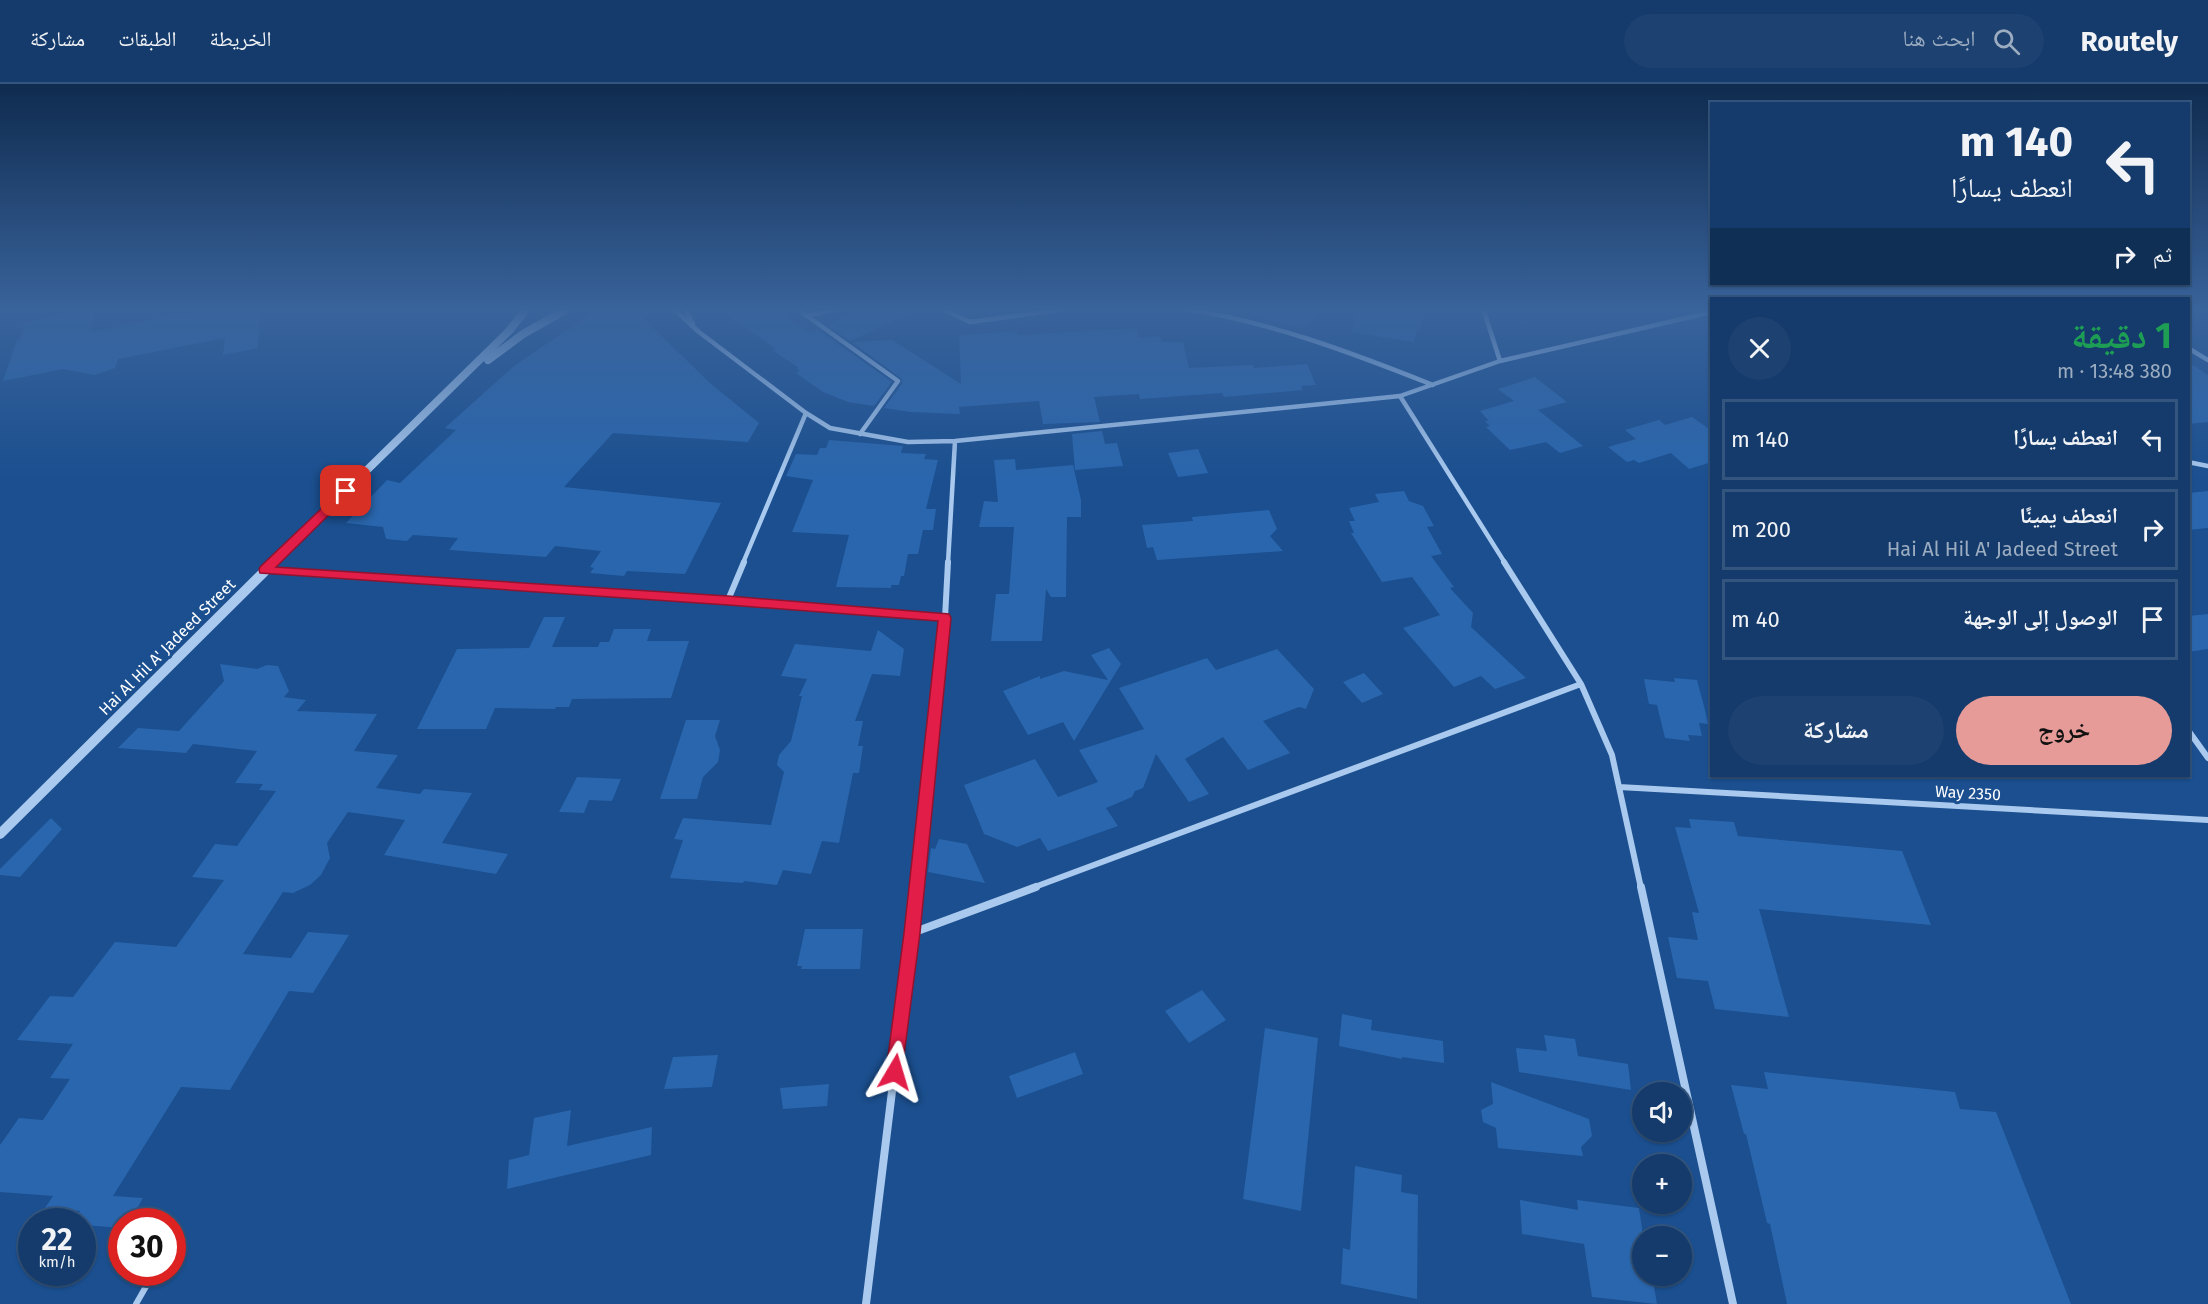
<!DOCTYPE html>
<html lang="ar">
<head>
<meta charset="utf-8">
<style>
  :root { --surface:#143b6b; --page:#1d4271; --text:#f1f3f6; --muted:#9dadc1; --line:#33557e; --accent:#e69b98 }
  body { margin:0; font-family:"Fira Sans","Noto Naskh Arabic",sans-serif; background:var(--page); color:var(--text); direction:rtl; height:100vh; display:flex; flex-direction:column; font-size:22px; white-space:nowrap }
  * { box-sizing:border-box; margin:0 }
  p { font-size:20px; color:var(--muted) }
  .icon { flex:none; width:33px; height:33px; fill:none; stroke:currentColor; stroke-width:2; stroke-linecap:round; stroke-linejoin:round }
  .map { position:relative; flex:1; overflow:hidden; direction:ltr }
  .panel { position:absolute; left:1710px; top:213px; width:480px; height:480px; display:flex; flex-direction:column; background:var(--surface); border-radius:0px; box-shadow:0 2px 4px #0004,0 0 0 2px var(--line); direction:rtl }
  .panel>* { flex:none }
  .top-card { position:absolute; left:1710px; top:18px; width:480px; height:183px; border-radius:0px; box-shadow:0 2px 4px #0004,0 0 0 2px var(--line); direction:rtl; background:#143b6b; color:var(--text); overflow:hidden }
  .controls { position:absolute; left:1632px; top:998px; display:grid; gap:12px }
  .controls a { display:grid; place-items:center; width:60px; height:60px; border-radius:50%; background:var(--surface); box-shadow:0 2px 4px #0004,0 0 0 2px var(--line); font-size:30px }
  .speed { position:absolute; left:18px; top:1124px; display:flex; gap:12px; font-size:30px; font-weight:700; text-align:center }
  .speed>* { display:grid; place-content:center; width:78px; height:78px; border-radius:50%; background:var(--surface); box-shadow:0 2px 4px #0004,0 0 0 2px var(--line); line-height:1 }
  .speed small { font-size:15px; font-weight:400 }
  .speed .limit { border:9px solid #d22; background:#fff; color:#111 }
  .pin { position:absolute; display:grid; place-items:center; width:51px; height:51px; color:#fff; margin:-26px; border-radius:12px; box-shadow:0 3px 9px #0006 }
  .me { position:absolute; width:66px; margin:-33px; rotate:7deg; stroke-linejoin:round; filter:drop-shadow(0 0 4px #0008) }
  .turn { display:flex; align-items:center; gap:21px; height:126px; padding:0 18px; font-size:27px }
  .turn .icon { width:78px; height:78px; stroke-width:2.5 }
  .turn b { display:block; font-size:42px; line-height:51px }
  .then { display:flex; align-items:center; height:57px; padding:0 18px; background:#0003; gap:12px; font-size:22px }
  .round { display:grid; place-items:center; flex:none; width:63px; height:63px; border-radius:32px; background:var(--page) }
  .overview { display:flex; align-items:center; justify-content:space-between; height:102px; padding:0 18px }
  h1 { font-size:36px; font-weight:700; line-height:45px; color:#1e9e55 }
  .action { display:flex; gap:12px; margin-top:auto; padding:12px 18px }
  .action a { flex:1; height:69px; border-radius:36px; background:var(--accent); color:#111; font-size:24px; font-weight:700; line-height:69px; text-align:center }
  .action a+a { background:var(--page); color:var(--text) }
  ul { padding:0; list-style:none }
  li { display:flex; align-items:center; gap:18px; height:81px; margin:0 12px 9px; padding:0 6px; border:3px solid var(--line); border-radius:0px }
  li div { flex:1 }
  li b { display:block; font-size:22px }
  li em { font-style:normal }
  header { display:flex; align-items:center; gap:36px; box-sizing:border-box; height:84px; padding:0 30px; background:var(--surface); border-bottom:2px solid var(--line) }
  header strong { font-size:28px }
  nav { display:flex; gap:33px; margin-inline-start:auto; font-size:21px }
  .search { width:420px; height:54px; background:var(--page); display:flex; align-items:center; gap:15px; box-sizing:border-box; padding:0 21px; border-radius:33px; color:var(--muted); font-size:22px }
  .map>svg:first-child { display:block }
</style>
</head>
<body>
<header>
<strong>Routely</strong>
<div class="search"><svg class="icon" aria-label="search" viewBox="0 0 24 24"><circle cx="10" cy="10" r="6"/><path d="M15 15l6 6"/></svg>ابحث هنا</div>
<nav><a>الخريطة</a><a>الطبقات</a><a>مشاركة</a></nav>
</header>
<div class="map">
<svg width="2208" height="1220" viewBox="0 0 2208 1220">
  <rect width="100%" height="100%" fill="#1b4f8f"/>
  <path fill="#2a66ad" d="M96,224L91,248L186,229L185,232L226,224H260L258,264L223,271L225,254L118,275L115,284L95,291L63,285L3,297L17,256H20L24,238Z
    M613,224H654L644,235L710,299L759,339L748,358L613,349L564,403L721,419L685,490L627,487L624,492L590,489L594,484L590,483L601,467L555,462L546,473L449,466L458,454L413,451L407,457L386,455L383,443L346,439L387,396L400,399L456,346L445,344L514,282L592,229Z
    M718,224H773L810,248L817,245L892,298L874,322L848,318L823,308L796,289L800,287L797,285L799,284L772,266L776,265Z
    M861,224H922L850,257L827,241Z
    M1254,224H1323L1304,245L1253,231Z
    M1357,224H1425L1420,246L1417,245L1414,258L1351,248Z
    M1137,244L1139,254L1160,252L1162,258H1183L1189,284L1253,281L1254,284L1307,280L1316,301L1301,302L1303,306L1224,313L1222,309L1140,315L1139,310L1094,313L1100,338L1043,340L1039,317L959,323L960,330L911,328L884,324L902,300V295L852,258L892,256L961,300L959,251L1017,247L1018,251Z
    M2188,278L2208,291V338L2188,340Z
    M1535,293L1567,318L1538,326L1583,362L1560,369L1546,358L1510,366L1486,343L1490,342L1485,337H1489L1480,327L1514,317L1498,305Z
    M1692,333L1712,347V378L1689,385L1671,369L1639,379L1634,376L1627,378L1608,363L1636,355L1625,346L1659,336L1665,341Z
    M1102,347L1105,360L1117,359L1123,382L1075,386L1072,350Z
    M829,356L903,362L901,369L926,370L924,375L938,376L926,425H936L933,446H923L918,470H908L904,492H901L899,501H891V504L836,503L849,451L792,448L813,396L786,392L796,370L817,371L820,364H826Z
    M1198,365L1208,389L1178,393L1168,369Z
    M1015,375L1016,386L1073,381L1081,416V433H1067L1066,513H1051L1046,505L1042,557H991L996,510H1009L1014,443H979L984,417L998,418L994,376Z
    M1404,407L1409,417L1423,422L1434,442L1427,443L1442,470L1431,472L1454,503L1450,504L1473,529L1471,543L1526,594L1495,605L1481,592L1454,603L1403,544L1440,531L1412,493L1382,498L1351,449H1354L1349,437H1355L1349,424L1379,418L1375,410Z
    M2208,407V444L2188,446V409Z
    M1269,426L1277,445L1270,452L1283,467L1157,476L1153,463L1147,464L1142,441L1193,437L1192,433Z
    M2208,530V565L2188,568V532Z
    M544,533H565L552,563H598L600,558H609L614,545H651L647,557H689L671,614L572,615L569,623H556L555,625L495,624L486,645H417L457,565L529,564Z
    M878,546L904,565L900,592L872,590L855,637H863L858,662H863L859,689H853L839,759L822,757L811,790L783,786L777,801L744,797L743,799L670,794L683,756L674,755L683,734L771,741L784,688L777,681L779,671L791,657L802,612H799L807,595L781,592L795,560L871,567Z
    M1109,564L1121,580L1074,657L1063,638L1028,651L1003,607L1040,592V595L1064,587L1108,596L1091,571Z
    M1277,565L1314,605L1306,625L1299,623L1263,637L1290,669L1248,686L1223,653L1185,675L1209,710L1189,718L1156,670L1143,704L1135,707L1132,713L1106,724L1118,742L1048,767L1040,754L1017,763L984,750L964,701L1035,675L1058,713L1098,698L1079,666L1144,645L1119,604L1207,574L1216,586Z
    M220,580L257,585L267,581L278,582L289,607L284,613L306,616L297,627L377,630L354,667L398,671L376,704L420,710L424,705L472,709L442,759L508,770L496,790L384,771L405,736L348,728L327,759L330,774L321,791L310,801L293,809L283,808L243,870L291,874L308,848L349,851L313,909L289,907L230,1006L181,1003L113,1112L143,1114L130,1137H122V1144L82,1141V1137H74L80,1127L45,1124L53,1112L0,1108V1061L19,1034L43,1036L70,995L50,994L73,960L17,956L50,912L73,913L115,858L176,863L224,796L192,793L215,760L237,762L276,707L259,706L263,700L235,699L257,667L193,660L186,669L118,664L138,644L179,647L224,597Z
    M1364,589L1383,610L1362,619L1343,598Z
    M1674,594L1697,596L1705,626L1708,640L1699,639L1702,652L1688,651L1690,657L1665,654L1657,621L1649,620L1644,595L1675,598Z
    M686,636H720L715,652L720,666L718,678L703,693L697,715H660Z
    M577,693L621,695L612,717L589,716L584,729L559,728Z
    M51,734L62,745L20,793L0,791V785Z
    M1689,735L1734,738L1738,752L1902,767L1931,841L1759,825L1789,933L1715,925L1708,897L1677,894L1668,853L1698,856L1692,828L1699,829L1675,743L1691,744Z
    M939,755L967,760L985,799L928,788L931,764L935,765Z
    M805,845H863L860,885H801L802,882H797Z
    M1202,906L1226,936L1189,959L1165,927Z
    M1342,930L1372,936L1371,946L1443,957L1444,979L1402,973V975L1339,962Z
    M1265,944L1318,954L1301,1127L1243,1115Z
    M1544,951L1575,955L1578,972L1628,980L1631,1006L1519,988L1516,964L1547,967Z
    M1075,968L1083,990L1017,1014L1009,992Z
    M718,971L712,1003L664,1005L673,973Z
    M1764,988L1955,1008L1960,1025L1996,1028L2071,1220H1787L1770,1140L1767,1139L1746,1050H1744L1731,1001L1768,1005Z
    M1491,998L1589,1035L1592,1052L1581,1063L1583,1072L1498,1064L1496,1044L1483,1038L1481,1026L1493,1020Z
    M829,1000L827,1022L783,1025L780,1004Z
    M571,1026L567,1062L652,1043L651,1071L507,1105L509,1076L529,1071L534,1034Z
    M1355,1082L1402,1091L1401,1108L1418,1111L1417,1215L1341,1200L1343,1164L1350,1166Z
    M1520,1116L1578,1126L1577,1116L1639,1124L1642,1144V1191H1652L1657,1220L1592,1213L1584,1160L1522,1150Z"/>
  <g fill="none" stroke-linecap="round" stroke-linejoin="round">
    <path stroke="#a9c9ee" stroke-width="6" d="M136,1220L152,1192"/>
    <path stroke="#a9c9ee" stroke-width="4.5" d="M673,224L699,248L806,329L830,344L908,358L955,357L1400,312L1500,277L1712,228
      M685,224L693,240
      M796,224L898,297L860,350
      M940,224L970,238L1073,224
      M1180,224C1268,237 1350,268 1433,301
      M1483,224L1500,277
      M0,225L4,224
      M806,232L840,224
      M2188,264L2208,276
      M1400,312L1505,479
      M2188,378L2208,382
      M743,479L806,329
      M948,479L955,357"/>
    <path stroke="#a9c9ee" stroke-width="6" d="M1504,478L1581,600L1612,671L1641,804
      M265,486L728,516L945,534
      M728,516L744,478
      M2188,646L2208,674
      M1619,703L2208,736
      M917,804L945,534L948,478
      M1032,804L1581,600"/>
    <path stroke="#a9c9ee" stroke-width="8" d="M1641,803L1733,1220
      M912,849L1036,803
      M866,1220L917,803"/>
    <path stroke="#a9c9ee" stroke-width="8" d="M488,276L523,250L569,224
      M272,479L509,247L527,224"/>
    <path stroke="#a9c9ee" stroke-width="10" d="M0,750L274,478"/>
  </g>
  <linearGradient id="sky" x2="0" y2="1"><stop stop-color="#0f2b4f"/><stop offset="0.57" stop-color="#39639b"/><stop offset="1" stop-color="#39639b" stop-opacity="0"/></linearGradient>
  <rect width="2208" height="395" fill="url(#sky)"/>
  <path fill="#e11d48" stroke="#92132f" stroke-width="1.5" d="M346,404L352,407L350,410L276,483L728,512L949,530L951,534L920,849L901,994L895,997L888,994L886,988L904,849L938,537L728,521L260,489L259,486L260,483L342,405Z"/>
  <g text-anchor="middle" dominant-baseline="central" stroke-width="6" stroke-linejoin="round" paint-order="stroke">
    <g font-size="16" fill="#fff" stroke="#1b4f8f">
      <text transform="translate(167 563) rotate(-45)">Hai Al Hil A' Jadeed Street</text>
      <text transform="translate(1968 709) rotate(3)">Way 2350</text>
    </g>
  </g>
</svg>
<div class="controls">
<a><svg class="icon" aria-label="sound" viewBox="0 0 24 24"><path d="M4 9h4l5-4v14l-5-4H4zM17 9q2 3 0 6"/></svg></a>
<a>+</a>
<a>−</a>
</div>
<div class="speed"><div>22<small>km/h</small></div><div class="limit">30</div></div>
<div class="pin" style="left:346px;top:407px;background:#d93025"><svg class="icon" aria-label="arrive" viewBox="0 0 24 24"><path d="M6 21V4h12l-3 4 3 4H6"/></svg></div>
<svg class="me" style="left:895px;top:988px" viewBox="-20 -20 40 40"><path d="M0-17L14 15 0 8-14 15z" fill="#e11d48" stroke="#fff" stroke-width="4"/></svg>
<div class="top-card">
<div class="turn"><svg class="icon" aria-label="left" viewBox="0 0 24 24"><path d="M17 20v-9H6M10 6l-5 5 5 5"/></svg><div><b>140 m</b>انعطف يسارًا</div></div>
<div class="then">ثم<svg class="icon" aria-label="right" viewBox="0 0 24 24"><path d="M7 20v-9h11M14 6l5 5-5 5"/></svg></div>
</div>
<section class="panel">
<div class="overview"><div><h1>1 دقيقة</h1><p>380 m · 13:48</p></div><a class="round"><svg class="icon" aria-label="close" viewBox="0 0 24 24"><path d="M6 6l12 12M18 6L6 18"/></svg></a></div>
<ul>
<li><svg class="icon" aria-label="left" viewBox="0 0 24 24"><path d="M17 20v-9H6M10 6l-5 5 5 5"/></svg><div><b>انعطف يسارًا</b></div><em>140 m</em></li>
<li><svg class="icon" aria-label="right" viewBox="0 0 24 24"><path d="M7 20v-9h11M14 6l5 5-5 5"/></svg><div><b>انعطف يمينًا</b><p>Hai Al Hil A' Jadeed Street</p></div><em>200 m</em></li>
<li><svg class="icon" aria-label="arrive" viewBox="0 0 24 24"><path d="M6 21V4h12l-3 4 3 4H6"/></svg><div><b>الوصول إلى الوجهة</b></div><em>40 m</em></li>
</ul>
<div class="action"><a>خروج</a><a>مشاركة</a></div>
</section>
</div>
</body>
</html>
